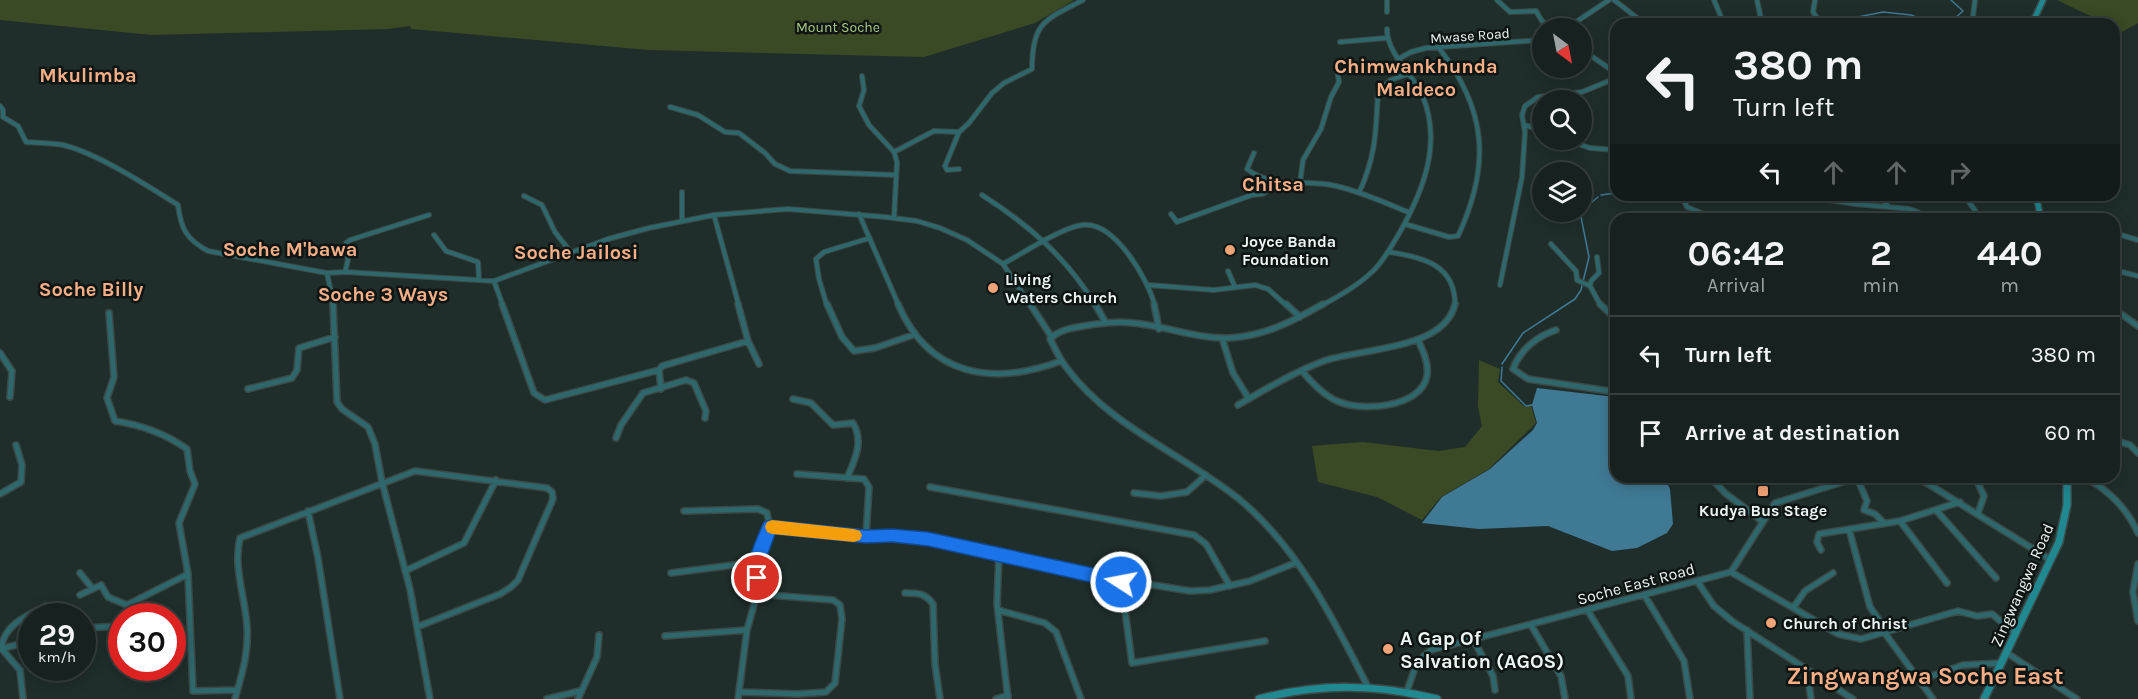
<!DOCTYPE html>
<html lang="en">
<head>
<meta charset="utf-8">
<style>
  :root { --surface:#172220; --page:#202a29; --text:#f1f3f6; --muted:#9ea4a5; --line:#363f3e }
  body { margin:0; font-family:Karla,sans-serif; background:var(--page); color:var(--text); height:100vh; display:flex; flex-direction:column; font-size:22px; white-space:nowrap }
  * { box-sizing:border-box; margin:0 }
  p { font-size:20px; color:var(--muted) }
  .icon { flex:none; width:33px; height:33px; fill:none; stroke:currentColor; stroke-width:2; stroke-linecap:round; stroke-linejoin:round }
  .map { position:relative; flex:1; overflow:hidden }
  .sheet { position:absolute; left:1610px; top:213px; width:510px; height:270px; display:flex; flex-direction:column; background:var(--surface); border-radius:18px; box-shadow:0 3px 15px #0003,0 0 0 2px var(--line) }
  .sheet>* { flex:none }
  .guide { position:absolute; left:1610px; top:18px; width:510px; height:183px; border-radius:18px; box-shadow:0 3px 15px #0003,0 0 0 2px var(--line); background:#172220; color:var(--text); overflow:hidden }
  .needle { width:39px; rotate:148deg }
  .controls { position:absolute; left:1532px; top:18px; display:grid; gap:12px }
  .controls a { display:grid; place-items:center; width:60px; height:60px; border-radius:50%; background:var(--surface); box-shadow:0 3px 15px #0003,0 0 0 2px var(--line); font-size:30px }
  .speed { position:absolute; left:18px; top:603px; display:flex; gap:12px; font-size:30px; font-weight:700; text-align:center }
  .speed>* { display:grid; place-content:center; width:78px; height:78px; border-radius:50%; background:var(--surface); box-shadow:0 3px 15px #0003,0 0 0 2px var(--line); line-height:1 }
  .speed small { font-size:15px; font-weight:400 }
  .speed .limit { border:9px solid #d22; background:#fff; color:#111 }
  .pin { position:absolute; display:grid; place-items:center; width:51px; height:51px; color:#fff; margin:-26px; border:3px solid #fff; border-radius:50%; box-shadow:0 2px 6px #0007 }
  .me { position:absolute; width:66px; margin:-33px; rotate:281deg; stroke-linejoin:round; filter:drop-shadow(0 0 4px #0008) }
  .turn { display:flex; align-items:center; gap:21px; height:126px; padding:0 24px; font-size:27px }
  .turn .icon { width:78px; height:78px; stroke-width:2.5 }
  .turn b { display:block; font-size:42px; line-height:51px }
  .lanes { display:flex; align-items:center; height:57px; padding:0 24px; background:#0003; justify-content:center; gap:30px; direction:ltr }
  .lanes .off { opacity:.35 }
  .eta { display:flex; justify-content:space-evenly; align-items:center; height:102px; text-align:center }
  .eta b { font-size:36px; font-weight:700; line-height:42px }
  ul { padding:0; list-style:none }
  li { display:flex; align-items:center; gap:18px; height:78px; padding:0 24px; border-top:2px solid var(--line) }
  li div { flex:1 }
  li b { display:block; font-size:22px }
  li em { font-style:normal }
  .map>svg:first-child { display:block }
</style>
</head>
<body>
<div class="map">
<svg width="2138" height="699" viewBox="0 0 2138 699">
  <rect width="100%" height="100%" fill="#1f2e2b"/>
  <path fill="#3a4a24" d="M0,0H1074L1035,23L924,57L649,50L411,29L410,26L388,29L152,35L0,20Z
    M2057,0H2138V23L2122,32L2114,27V24H2107Z
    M1479,360L1500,369L1498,382L1525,407L1531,405L1536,423L1489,469L1441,497L1422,520L1377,497L1318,482L1312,446L1363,442L1438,451L1465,447L1482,426L1478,407Z"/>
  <path fill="#407994" d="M1537,388L1615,397L1616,477H1664L1670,489L1673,524L1667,533L1637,548L1612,551L1548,526L1479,529L1422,523L1442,497L1490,469L1533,430L1537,423L1532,405Z"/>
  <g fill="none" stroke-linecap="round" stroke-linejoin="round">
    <path stroke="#407994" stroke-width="1.5" d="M1857,24L1858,17L1883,12L1911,15L1926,21L1953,20L1963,11L1951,0
      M1601,195L1616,193
      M1581,204L1592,202L1598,197
      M1502,364L1523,333L1575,299L1581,290L1589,257L1580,212
      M1502,367L1501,381L1526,406L1532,405"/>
    <g stroke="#3c4a47" stroke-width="6">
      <path id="street-far1" d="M1387,0V12
        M1497,0L1510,12L1536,11L1542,21L1552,28
        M1614,0L1645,24
        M1714,0L1724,24
        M1757,0L1762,24
        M1815,0L1813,12L1821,24
        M1862,23L1868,24
        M1972,24L1975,0
        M1567,28L1609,0
        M1340,42L1386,38
        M1581,49L1616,73
        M1400,58L1411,52L1426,48L1542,40
        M862,76L864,90L859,106L869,125L894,152L934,131L959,132
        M0,106L3,110V117L18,126L26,142C38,143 51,143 63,145C97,153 148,186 178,205C181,229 186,239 208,251L327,273L345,272L494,281L608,239L649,228L714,215L788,209L885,217L917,221L940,228L967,240L1003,264L1031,306
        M670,107L698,115L725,132L739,133L765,153L775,164L790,171L896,175
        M1524,125L1542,130
        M1566,140L1590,148L1616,150
        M894,152L897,162L894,218
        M1254,153L1247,169C1272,189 1307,179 1336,186C1362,192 1386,203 1410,213
        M959,169L947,170L945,166L959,132L969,123L992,93L1004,83L1032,69C1032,22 1045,20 1083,0
        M1300,182L1303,160L1321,129L1331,97L1339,82L1338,75
        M682,192V221
        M1359,193C1376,156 1376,131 1378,91L1391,80L1410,73
        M982,195C1029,225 1067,258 1096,306
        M1681,195L1687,207L1716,219
        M1798,195L1855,204L1910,209L1918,212L1924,219
        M1879,195L1888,206
        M1964,195L1981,219
        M524,196L542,205L555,232L570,251
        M859,214L899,306
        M1171,214L1177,222L1252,195L1262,194L1284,182
        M2040,214L2060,219
        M714,215L739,306
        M1405,224L1449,237L1458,236C1491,165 1487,110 1439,48
        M2114,233L2138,240
        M434,235L446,251L478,262L479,279
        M1551,244L1576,271L1577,280L1590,286L1601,306
        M1389,252C1423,257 1456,265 1455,306
        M1003,264C1023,253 1061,228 1082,225C1114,220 1148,279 1155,306
        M2114,270L2138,276
        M1228,271L1235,287
        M345,272L348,260L346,243L350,240L429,215
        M327,273L334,306
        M494,281L503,306
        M1148,285L1214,290L1255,285L1268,289L1287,306
        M1500,285L1522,177L1525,132L1522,115L1525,106L1538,97L1582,92L1616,78
        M1590,286L1591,281L1599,273L1597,257
        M827,306L819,279L816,259L824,252L870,238
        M1321,306C1339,296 1359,285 1374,270C1385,259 1392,245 1400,232C1423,191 1442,144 1423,97C1414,74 1387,55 1387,29"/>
    </g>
    <g stroke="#3c4a47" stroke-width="8">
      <path id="street" d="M333,304L337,402L342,409L368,427L375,444L382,482L410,589L430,699
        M502,304L534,393L545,400L659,370
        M738,304L748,341L759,364
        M827,304L842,337L854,351L875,348L913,335
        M898,304C929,377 993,386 1061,361
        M1030,304L1051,336
        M1095,304L1106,323
        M1154,304L1159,329
        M1286,304L1300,317
        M1323,304C1293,321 1265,336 1229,338C1196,339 1166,326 1134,323C1117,321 1100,323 1084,326C1071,328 1059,330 1050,339C1055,348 1059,358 1066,367C1109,426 1183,454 1239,499C1298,548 1333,618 1367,685
        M1600,304L1616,319
        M2114,309L2138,326
        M109,313L114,377L107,398L115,421C141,425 166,434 187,449L190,471L195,484L179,523L188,574L193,691L237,690
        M1556,330C1537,336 1520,350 1513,369L1528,379L1616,392
        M1222,338L1233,373L1249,399
        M0,353L12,371L10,397
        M1302,371C1312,383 1323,395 1337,401C1361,412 1421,408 1427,376C1429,363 1423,351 1418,340
        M248,389L292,378L297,370L299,348L335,337
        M661,389L659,370L662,366L748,341
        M793,399L811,403L833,425L853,423C864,441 855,460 847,478
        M1238,405C1266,389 1294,372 1324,361C1362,348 1445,350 1455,304
        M616,438L621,425L643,393L686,380L694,383L706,411L705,418
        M2114,440L2130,445L2138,453
        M797,474L864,479L869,487L866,536
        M1710,477L1725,493L1762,521
        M1917,477L2051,560
        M1975,477L1984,496L1978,513
        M2085,477C2109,491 2126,507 2138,533
        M1857,478L1867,501L1864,510L1875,514L1884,523
        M930,487L1194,535L1206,544L1230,586
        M1134,493L1161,496L1187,492L1206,475
        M0,494L21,482L22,465L16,445
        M1936,510L1996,578
        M308,511L318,558L340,699
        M684,511L758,509L767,513L770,527L757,562V594L747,630L738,699
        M1900,521L1947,583
        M770,527L928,539L1079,573L1190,591L1210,590L1250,581L1295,563
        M1849,529L1870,607L1887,631
        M1821,550L1817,542L1819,534L1900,521L1960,502
        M999,554L997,604L1008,699
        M2138,564L2133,592L2138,621
        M405,571L464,543L496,480
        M1731,572L1838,634L1861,639L1958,611L1977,616L1992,614L2016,634
        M80,573L92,588
        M671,573L757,562
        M1121,581L1132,663L1265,641
        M1697,581L1714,606L1732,621L1853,699
        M905,593C918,593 925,593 933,604L935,664L940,699
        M80,595L101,585L108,597L127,605L188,574
        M1645,596L1684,661L1690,699
        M1793,608L1805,591L1833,573
        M998,610L1045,623L1056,632L1081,699
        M1588,611L1628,676L1631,699
        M1531,625L1561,676L1565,699
        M82,628L122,626
        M1747,630L1750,699
        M1884,632L1933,699
        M665,636L747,630
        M1473,639L1493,676L1495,690
        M1,648C5,624 26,616 46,606
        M1,648L20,670L23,699
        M0,649L32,641
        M2007,653L2077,699
        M1807,670L1811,699
        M1920,680L1963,665L2002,663
        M1407,691L1417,662L1431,650L1731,572L1775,503L1859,477
        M739,692L798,694L826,692L835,683L842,619L840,605L833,600L757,594
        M235,699C242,674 249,652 247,626C245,596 233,567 240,538L415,471L547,488L552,492L553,499L518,580L511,587L500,594L417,627
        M547,699L580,691
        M578,699L597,657L599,635
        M996,699L1008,695"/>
    </g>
    <g stroke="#3c4a47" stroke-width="8">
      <path id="secondary-far1" d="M2032,24L2043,0
        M2036,195L2041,219"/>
    </g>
    <g stroke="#3c4a47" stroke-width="10">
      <path id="secondary" d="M1259,699C1320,683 1376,684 1437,699
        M1984,699L2059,542L2067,505V477"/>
    </g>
    <use href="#street-far1" stroke="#2e676c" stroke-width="4"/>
    <use href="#street" stroke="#2e676c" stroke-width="5"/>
    <use href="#secondary-far1" stroke="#1f8891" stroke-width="5"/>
    <use href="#secondary" stroke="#1f8891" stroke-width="7"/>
  </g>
  <path fill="#1a73e8" stroke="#114b97" stroke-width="1.5" d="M770,520L866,530L892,529L928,532L1121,574L1127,577L1129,582L1127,587L1121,589L928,546L892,542L866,543L775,534L765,562L763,583L757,585L751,583C743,565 757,538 764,522Z"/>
  <path fill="#f59e0b" d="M772,520L854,529L860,531L862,535L860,540L854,542L772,534L767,532L765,527L767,522Z"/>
  <g fill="#efa377" stroke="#0e1513" stroke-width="2">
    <circle cx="1230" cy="250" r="6"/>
    <circle cx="993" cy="288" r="6"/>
    <rect x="1757" y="485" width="12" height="12" rx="3"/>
    <circle cx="1771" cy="623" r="6"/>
    <circle cx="1388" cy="649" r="6"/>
  </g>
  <g text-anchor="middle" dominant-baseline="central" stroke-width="5" stroke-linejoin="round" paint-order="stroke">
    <g font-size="14" fill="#abcb82" stroke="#0e1513">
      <text x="838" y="27">Mount Soche</text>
    </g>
    <g font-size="14" fill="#ebf5f3" stroke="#0e1513">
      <text transform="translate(1470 36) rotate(-4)">Mwase Road</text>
    </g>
    <g font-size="16" font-weight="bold" fill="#ebf5f3" stroke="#0e1513" text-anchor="start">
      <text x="1242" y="241">Joyce Banda<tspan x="1242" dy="18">Foundation</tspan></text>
      <text x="1005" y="279">Living<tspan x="1005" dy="18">Waters Church</tspan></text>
      <text x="1763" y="510" text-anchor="middle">Kudya Bus Stage</text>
      <text x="1783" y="623">Church of Christ</text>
    </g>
    <g font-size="16" fill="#ebf5f3" stroke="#0e1513">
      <text transform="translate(1636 584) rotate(-15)">Soche East Road</text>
      <text transform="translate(2022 585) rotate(-66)">Zingwangwa Road</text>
    </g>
    <g font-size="20" font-weight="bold" fill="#f5ae85" stroke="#0e1513">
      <text x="1416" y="66">Chimwankhunda<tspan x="1416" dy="23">Maldeco</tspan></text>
      <text x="88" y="75">Mkulimba</text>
      <text x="1273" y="184">Chitsa</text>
      <text x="290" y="249">Soche M'bawa</text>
      <text x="576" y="252">Soche Jailosi</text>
      <text x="91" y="289">Soche Billy</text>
      <text x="383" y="294">Soche 3 Ways</text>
    </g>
    <g font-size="20" font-weight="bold" fill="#ebf5f3" stroke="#0e1513" text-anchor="start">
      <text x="1400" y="638">A Gap Of<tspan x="1400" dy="23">Salvation (AGOS)</tspan></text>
    </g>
    <g font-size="24" font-weight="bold" fill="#f5ae85" stroke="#0e1513">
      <text x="1925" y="676">Zingwangwa Soche East</text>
    </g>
  </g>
</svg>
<div class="controls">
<a><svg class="needle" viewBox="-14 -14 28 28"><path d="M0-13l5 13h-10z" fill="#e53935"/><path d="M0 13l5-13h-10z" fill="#9ea4a5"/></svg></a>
<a><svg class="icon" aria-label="search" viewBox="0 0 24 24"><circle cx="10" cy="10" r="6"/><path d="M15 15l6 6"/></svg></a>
<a><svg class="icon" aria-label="layers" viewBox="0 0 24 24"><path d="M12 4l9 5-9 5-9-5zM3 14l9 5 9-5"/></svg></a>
</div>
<div class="speed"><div>29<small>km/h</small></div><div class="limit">30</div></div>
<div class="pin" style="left:757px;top:578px;background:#d93025"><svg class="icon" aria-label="arrive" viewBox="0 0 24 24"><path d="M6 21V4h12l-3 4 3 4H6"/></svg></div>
<svg class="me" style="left:1121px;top:582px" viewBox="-20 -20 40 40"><circle r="17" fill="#1a73e8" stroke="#fff" stroke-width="3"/><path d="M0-11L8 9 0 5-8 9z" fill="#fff"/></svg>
<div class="guide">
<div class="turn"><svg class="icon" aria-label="left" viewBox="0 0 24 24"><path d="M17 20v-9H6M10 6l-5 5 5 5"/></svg><div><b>380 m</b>Turn left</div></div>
<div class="lanes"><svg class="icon" aria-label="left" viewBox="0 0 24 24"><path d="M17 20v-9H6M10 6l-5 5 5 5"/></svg><svg class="icon off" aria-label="ahead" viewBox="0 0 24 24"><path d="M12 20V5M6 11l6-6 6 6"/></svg><svg class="icon off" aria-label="ahead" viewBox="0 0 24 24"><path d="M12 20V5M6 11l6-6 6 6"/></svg><svg class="icon off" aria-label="right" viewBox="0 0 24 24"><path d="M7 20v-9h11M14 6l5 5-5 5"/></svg></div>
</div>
<section class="sheet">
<div class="eta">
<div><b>06:42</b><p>Arrival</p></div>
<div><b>2</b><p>min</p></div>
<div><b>440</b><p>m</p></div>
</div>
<ul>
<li><svg class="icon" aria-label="left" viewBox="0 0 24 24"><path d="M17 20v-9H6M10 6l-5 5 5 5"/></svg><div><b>Turn left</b></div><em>380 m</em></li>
<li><svg class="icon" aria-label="arrive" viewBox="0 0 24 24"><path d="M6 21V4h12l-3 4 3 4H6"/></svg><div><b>Arrive at destination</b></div><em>60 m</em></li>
</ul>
</section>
</div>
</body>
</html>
